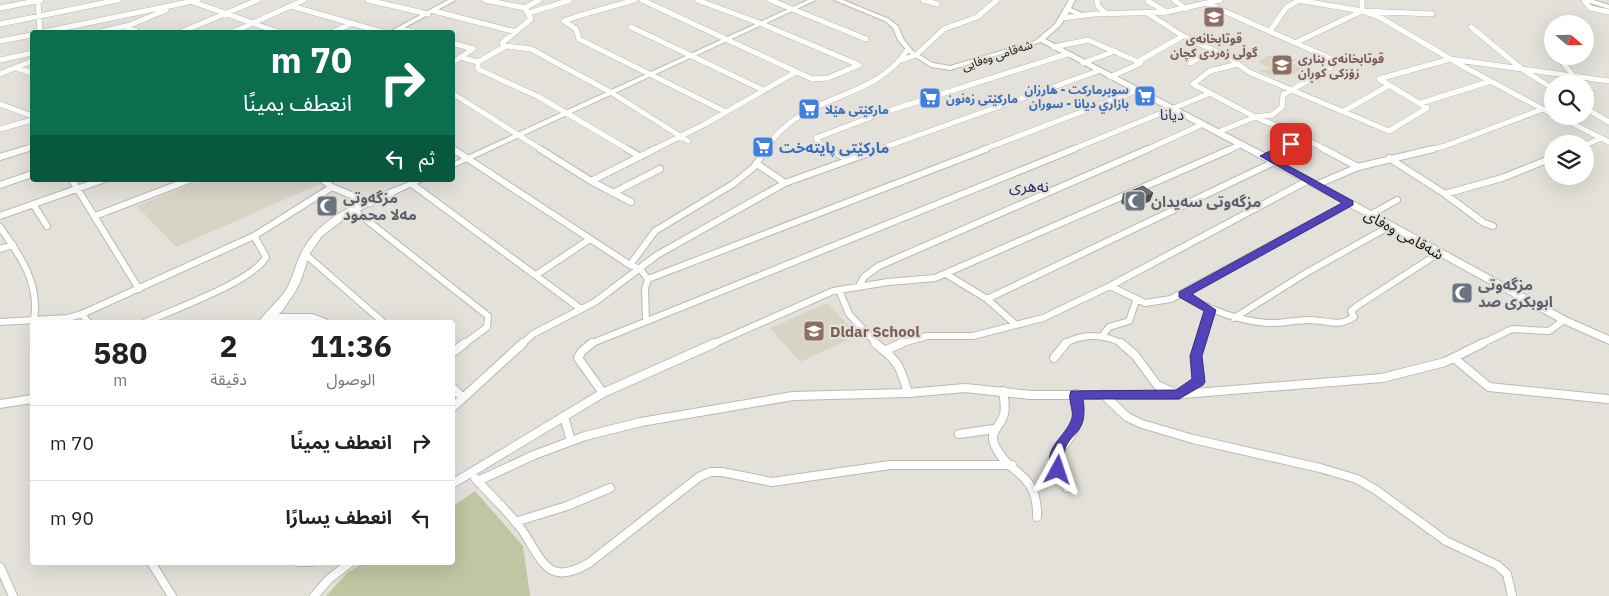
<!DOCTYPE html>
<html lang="ar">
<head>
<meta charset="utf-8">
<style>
  :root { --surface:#fff; --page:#f2f2f2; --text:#222; --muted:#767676; --line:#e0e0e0 }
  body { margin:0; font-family:"IBM Plex Sans","Noto Sans Arabic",sans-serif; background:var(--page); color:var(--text); direction:rtl; height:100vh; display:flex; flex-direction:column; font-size:19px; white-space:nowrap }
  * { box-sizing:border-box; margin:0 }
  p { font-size:16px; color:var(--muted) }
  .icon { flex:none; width:28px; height:28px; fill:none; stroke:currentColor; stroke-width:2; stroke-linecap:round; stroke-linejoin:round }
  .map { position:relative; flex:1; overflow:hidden; direction:ltr }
  .side { position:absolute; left:30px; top:320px; width:425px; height:245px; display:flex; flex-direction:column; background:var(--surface); border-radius:5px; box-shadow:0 5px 20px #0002; direction:rtl }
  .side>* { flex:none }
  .hud { position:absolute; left:30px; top:30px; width:425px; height:152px; border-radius:5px; box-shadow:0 5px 20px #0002; direction:rtl; background:#0b6e4f; color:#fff; overflow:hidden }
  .needle { width:32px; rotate:110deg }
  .controls { position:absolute; left:1544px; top:15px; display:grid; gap:10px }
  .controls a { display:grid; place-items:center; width:50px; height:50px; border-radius:50%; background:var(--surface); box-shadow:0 5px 20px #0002; font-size:25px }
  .pin { position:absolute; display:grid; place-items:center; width:42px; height:42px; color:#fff; margin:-21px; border-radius:10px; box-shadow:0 2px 8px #0006 }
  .me { position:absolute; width:55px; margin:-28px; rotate:5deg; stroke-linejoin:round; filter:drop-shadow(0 0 4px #0008) }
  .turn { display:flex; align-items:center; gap:18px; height:105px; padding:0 20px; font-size:22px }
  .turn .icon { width:65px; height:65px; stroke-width:2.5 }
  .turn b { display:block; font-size:35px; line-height:42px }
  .then { display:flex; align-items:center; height:48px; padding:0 20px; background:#0003; gap:10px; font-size:19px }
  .eta { display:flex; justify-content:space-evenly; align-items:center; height:85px; text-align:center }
  .eta b { font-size:30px; font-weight:700; line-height:35px }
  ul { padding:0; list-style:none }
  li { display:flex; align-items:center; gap:15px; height:75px; padding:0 20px; border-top:1px solid var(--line) }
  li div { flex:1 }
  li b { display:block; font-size:19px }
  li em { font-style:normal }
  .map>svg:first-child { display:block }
</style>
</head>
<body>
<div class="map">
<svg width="1609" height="596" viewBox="0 0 1609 596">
  <rect width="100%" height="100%" fill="#e3e1da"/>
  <path fill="#d7d4c6" d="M1269,55L1282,60L1288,57L1296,60L1291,63L1303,68L1292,75L1279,70L1276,72L1279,74L1274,77L1260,71L1272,68L1258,62Z
    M202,180H315L320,184L176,247L137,206Z
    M827,303L858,335L800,362L770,328Z"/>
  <path fill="#c1c5a1" d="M475,491L523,546L530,596H326L348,572L363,563L452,562L453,506Z"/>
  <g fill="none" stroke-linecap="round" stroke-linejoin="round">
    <g stroke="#bbb9b2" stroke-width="6">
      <path id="street-far2" d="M38,0L40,32
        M368,0L428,14
        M485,0L525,8
        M634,0C611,8 587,12 564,21L576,29L579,39L726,112
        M642,0L812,79L828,78L859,65
        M697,0L762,24L859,65
        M770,0L866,39
        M923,0L937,4
        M1097,0L1098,6L1106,14
        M1174,0L1186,9
        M1298,0L1362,11L1432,14
        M1584,0L1590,8L1609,12
        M1148,1L1166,12
        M193,2L278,32
        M1208,4L1336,61V64L1283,95L1282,107L1272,115L1255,117L1218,132
        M291,6L382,32
        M0,8L41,0
        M434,11L516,32
        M1362,11L1381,18L1466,68L1552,114
        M529,13L570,0
        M1147,13L1183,36L1228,57L1249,72L1389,131L1427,108L1379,79L1450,59L1609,81
        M1062,18L1094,14L1166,12L1220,0
        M0,24L118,0
        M125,27L138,32
        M631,27L763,90
        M1471,27L1522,69L1552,88
        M400,29L414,32
        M1270,31L1286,8L1299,0
        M44,32L198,0
        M101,32L130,25L166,10
        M181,32L258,0
        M233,32L304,0
        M333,32L353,23
        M0,41L32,35
        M1297,42L1362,11V0
        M452,43L473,49
        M506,46L502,44L503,42L531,19L525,8L539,0
        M1054,47L1088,40L1141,63L1110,77
        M1551,49L1552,51
        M1557,56L1573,75
        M460,57L478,62
        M0,60L32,53
        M902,60L916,55L944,29L977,17L997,0
        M1139,61L1183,36
        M452,63L473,49
        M1083,63L1115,51
        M1190,63L1212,50
        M1238,64L1210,71L1193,84L1255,117L1296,134L1326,150
        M16,68L32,73
        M0,74L32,61
        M452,93L542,150
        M1585,94L1592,93
        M1421,103L1491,81
        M0,104L32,116
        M1585,108L1609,122
        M1344,111L1388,86
        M1558,116L1609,142
        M0,129L32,120
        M1585,145L1602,138
        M452,148L455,150
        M22,150L32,147
        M629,150L539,97L478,69V62L506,46L531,49L612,93L688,141
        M653,150L705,124L796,72
        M765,150C802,91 875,102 908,49
        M831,150L820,144L816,138L882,113L1067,54
        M877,150L1098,71
        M982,150L1136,91
        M1071,150L1208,94
        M1146,150L1203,124
        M1228,150L1240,145
        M1279,150L1304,138
        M1428,150L1445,146L1543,109"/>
    </g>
    <g stroke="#bbb9b2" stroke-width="8">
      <path id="street-far1" d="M453,149L630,265L640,269L648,279L645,289L646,321
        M540,149L591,181L631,202
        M627,149L639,156
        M829,149L847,159
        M1324,149L1358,167
        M0,157L26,149
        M1265,157L1282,149
        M1389,158L1445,194L1484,223L1493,226
        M757,164L785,183
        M72,180L139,289
        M323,180L332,187L370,203
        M591,181L655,149
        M412,184L581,309
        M0,185L32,174
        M1316,185L1358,167L1433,149
        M613,193L660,169
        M1445,194L1502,178L1552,158
        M33,204L47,226
        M354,210L488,316L487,327L464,344
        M1370,215L1397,200
        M0,216L102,180
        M95,216L189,180
        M0,227C20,255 40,284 34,319
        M0,249L13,245
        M305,254L383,322
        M630,265L655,231L733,184L754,167L766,149
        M946,274L987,299L1015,324
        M536,275L590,239
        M648,279L986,149
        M859,286L864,277L879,266L1148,149
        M1110,286L1145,303L1171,299L1349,203
        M839,290L849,314L877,344
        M1183,294C1209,310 1235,320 1267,323C1281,324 1295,320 1309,320C1328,320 1337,328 1354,317L1351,311L1357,306L1439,253
        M987,299L1274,162
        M82,314L88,322
        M270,317H312L325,322
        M1234,318L1306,273L1390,226
        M0,322L68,318L82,314L254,236L332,187
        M146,322C174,309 252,282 266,257L254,236
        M1102,336L1109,327L1129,321L1136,301
        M522,344L533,334L595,302L657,255L785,183L880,149
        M590,344L1074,149
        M713,344L833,291L888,282L935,278L1231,149
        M899,344L927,336H973L1043,318L1110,286L1307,181
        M1064,344C1083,333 1105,334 1123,344
        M1200,344L1210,310
        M1481,344L1512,329L1549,331L1564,320"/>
    </g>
    <g stroke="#bbb9b2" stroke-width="10">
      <path id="street" d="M592,343L582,351L578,358L603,393
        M875,343C898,361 900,365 908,393
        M1121,343L1135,355L1157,385L1179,395L1199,381L1196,356L1200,343
        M886,350L902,343
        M452,353L465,343
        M1054,358L1066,343
        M1454,358L1489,387L1607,399
        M452,387L463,398
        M1003,391C1004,399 1006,407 1004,414C1001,427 988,431 995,446C1010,477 1038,471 1037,517
        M1103,394L1127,417L1142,424L1193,439L1320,468L1357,479L1376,490L1446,541L1497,565L1507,574L1512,596
        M452,408L523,343
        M564,416L571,441
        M959,434L994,429
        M475,478C490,495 509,512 522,530C542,559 547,588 589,563L699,477L710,472H722L772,482L890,465H1012
        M478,481L534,455L585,436L641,422L793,396L908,393L965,388L1031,395H1170L1382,378L1445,362L1483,343
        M452,484L603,393L715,343
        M1067,488C1045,446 1067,454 1078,421C1080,412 1078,403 1076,394
        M515,522L567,506L610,488
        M151,562L172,596
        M298,562H312
        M0,567L13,596
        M314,596L329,579L351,562"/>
    </g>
    <g stroke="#bbb9b2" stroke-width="2">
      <path id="secondary" d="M448,0H456L396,32H389Z
        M808,0H816L452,168V163Z
        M834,0H843L889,19L898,26L904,40L913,51L933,63L950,66L1035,41L1055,24L1069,0H1075L1071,8L1084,14V16H1080L1069,12L1060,26L1045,39L1268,155L1568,318L1609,336V344L1560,322L1262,159L1041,42L950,70L931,67L909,53L898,40L893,28L885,21Z
        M414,180H425L348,216L322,236L310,253L301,280L295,292L282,311L270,322H259C263,314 279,301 286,290C294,277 296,261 304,248C326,210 376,196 414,180Z
        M32,395V403L0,408V400Z"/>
    </g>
    <g stroke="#bbb9b2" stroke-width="2">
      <path id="primary" d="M1581,0H1593L1609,5V9Z"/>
    </g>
    <use href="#street-far2" stroke="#fff" stroke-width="5"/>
    <use href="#street-far1" stroke="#fff" stroke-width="6"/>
    <use href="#street" stroke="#fff" stroke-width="8"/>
    <use href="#secondary" fill="#fff" fill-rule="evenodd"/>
    <use href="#primary" fill="#fff" fill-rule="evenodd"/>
  </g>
  <path fill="#5f5e63" d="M1153,193L1150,201L1132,210L1121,203L1123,194Z"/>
  <path fill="#4d4c50" d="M1153,193L1150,201L1132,210L1134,202Z"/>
  <path fill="#6e6d73" stroke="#4d4c50" d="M1143,186L1153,193L1134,202L1123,194Z"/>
  <path fill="#5243ba" stroke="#352c79" d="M1288,142L1295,144L1272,157L1353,201V205L1192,294L1216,310L1202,356L1205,382L1203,385L1179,399H1083C1089,437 1067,431 1064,454C1063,461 1067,467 1063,474H1053C1040,448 1066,438 1072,418C1074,409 1067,399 1071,391L1176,390L1192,379L1190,356L1204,311L1179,297V292L1342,203L1260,156Z"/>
  <defs>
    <g id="school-square" transform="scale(1.125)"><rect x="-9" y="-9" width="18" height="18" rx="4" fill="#8d6e63" stroke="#e3e1da"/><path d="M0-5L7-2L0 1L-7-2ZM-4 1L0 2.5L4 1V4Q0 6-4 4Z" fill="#fff"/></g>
    <g id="supermarket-square" transform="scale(1.125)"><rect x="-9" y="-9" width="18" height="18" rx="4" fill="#3f7fe0" stroke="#e3e1da"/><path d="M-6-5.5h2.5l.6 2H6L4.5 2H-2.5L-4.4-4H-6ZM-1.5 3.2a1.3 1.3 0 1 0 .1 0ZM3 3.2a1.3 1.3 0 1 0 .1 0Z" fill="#fff"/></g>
    <g id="mosque-square" transform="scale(1.125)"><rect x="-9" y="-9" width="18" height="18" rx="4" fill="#6b7280" stroke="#e3e1da"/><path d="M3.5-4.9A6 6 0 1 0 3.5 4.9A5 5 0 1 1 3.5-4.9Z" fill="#fff"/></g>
  </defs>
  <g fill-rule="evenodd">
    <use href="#school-square" x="1214" y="17"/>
    <use href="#school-square" x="1282" y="65"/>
    <use href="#supermarket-square" x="1145" y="96"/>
    <use href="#supermarket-square" x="930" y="98"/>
    <use href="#supermarket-square" x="809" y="109"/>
    <use href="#supermarket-square" x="763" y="147"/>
    <use href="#mosque-square" x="1135" y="201"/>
    <use href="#mosque-square" x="327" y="206"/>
    <use href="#mosque-square" x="1462" y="293"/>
    <use href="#school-square" x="814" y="331"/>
  </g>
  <g text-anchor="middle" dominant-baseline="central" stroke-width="4.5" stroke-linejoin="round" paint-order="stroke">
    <g font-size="12" font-weight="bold" fill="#785e54" stroke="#e3e1da">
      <text x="1214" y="38">قوتابخانەی<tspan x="1214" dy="14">گوڵی زەردی کچان</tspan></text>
      <text x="1298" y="58" text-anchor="start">قوتابخانەی بناری<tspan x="1298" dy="14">زۆزکی کوڕان</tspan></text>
    </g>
    <g font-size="12" fill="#181815" stroke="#e3e1da">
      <text transform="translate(997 55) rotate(-18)">شەقامی وەفایی</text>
    </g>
    <g font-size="12" font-weight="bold" fill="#366cbe" stroke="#e3e1da" text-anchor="start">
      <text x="1129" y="89" text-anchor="end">سوبرماركت - هارزان<tspan x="1129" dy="14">بازاري ديانا - سوران</tspan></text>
      <text x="946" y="98">مارکێتی زەنون</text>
      <text x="825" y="109">مارکێتی هێلا</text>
    </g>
    <g font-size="15" fill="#2f2b65" stroke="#e3e1da">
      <text x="1172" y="114">دیانا</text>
    </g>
    <g font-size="15" font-weight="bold" fill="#366cbe" stroke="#e3e1da" text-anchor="start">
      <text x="779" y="147">مارکێتی پایتەخت</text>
    </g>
    <g font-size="15" font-weight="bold" fill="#5b616d" stroke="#e3e1da" text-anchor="start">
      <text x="343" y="197">مزگه‌وتی<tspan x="343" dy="17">مه‌لا محمود</tspan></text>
      <text x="1151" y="201">مزگەوتی سەیدان</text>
      <text x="1478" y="284">مزگەوتی<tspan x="1478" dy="17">ابوبکری صد</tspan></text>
    </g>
    <g font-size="15" fill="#181815" stroke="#e3e1da">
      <text transform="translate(1404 234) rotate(29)">شەقامی وەفای</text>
    </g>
    <g font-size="15" font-weight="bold" fill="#785e54" stroke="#e3e1da" text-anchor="start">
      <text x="830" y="331">Dldar School</text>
    </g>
    <g font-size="16" fill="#2f2b65" stroke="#e3e1da">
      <text x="1029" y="186">نەھری</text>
    </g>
  </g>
</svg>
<div class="controls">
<a><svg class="needle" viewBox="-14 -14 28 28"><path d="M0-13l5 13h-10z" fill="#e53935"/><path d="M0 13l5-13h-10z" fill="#767676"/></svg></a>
<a><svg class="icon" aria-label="search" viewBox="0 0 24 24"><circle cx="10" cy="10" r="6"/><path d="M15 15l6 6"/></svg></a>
<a><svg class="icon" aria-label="layers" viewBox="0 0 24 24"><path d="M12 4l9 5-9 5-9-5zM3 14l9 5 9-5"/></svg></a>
</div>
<div class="pin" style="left:1291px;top:144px;background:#d93025"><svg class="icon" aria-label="arrive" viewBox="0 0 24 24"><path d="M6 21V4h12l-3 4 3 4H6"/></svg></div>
<svg class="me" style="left:1058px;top:470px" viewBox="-20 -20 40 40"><path d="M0-17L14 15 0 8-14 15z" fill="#5243ba" stroke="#fff" stroke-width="4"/></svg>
<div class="hud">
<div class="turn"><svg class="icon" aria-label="right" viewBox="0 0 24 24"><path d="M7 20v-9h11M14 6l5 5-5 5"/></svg><div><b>70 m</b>انعطف يمينًا</div></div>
<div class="then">ثم<svg class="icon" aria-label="left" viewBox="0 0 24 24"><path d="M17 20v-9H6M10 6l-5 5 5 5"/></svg></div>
</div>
<section class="side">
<div class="eta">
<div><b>11:36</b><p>الوصول</p></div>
<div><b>2</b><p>دقيقة</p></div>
<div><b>580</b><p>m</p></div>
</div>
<ul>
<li><svg class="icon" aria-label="right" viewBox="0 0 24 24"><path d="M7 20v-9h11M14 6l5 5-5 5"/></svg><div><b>انعطف يمينًا</b></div><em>70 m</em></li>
<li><svg class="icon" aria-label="left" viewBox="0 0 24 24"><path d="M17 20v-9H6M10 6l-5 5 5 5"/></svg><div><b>انعطف يسارًا</b></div><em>90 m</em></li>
</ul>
</section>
</div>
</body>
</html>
